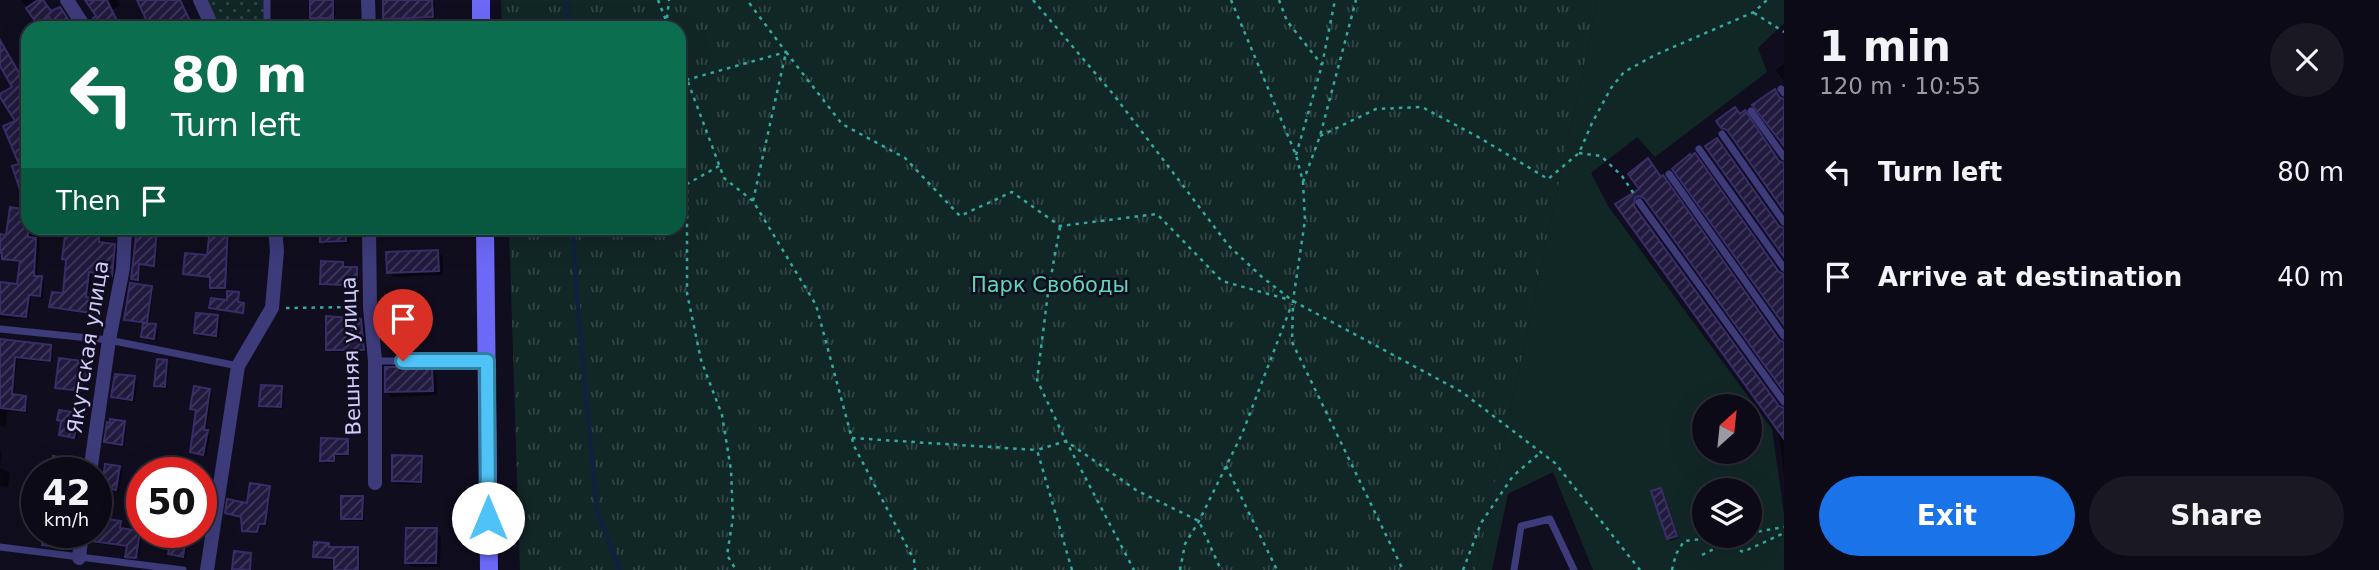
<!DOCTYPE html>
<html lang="en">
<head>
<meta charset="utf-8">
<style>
  :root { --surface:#0c0a16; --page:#1a1823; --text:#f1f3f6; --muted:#9a9aa1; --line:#2c2b35; --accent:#1a73e8 }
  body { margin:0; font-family:"DejaVu Sans",sans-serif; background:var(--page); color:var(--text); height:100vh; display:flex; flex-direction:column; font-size:26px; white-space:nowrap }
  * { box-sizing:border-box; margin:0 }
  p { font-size:23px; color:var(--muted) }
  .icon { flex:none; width:38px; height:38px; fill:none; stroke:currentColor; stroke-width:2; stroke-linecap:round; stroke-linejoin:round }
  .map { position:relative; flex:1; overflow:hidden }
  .sheet { display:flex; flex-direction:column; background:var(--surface); width:595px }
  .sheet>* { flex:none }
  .guide { position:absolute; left:21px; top:21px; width:665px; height:214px; border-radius:21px; box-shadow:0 7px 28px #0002,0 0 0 2px var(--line); background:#0b6e4f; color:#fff; overflow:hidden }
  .needle { width:46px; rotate:27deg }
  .controls { position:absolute; left:1692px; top:394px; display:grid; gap:14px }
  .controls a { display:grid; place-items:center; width:70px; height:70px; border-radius:50%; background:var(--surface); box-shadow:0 7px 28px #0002,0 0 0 2px var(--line); font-size:35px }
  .speed { position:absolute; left:21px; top:457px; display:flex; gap:14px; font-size:35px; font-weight:700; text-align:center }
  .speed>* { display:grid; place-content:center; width:91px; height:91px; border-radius:50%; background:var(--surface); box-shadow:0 7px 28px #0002,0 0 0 2px var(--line); line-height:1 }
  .speed small { font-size:18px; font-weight:400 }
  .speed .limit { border:10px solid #d22; background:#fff; color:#111 }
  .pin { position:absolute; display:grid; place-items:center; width:60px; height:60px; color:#fff; margin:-72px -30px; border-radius:50% 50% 50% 0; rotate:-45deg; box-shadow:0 0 7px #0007 }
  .pin .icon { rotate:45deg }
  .me { position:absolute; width:77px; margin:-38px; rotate:0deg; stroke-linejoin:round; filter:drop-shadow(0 0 5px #0008) }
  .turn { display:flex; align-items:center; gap:24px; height:147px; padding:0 35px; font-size:32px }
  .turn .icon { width:91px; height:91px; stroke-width:2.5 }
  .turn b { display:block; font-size:49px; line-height:60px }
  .then { display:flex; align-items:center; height:66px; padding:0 35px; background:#0003; gap:14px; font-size:26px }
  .round { display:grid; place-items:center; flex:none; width:74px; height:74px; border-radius:37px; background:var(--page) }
  .head { display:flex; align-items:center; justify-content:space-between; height:119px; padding:0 35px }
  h1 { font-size:42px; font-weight:700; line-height:52px }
  .cta { display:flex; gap:14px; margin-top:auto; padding:14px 35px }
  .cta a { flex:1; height:80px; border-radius:42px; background:var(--accent); color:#fff; font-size:28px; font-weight:700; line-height:80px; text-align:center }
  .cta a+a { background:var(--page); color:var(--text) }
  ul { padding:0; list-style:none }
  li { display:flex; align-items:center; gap:21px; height:105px; padding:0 35px }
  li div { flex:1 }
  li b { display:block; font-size:26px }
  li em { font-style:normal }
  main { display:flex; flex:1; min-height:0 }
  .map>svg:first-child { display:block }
</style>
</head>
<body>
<main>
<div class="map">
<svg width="1784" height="570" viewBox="0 0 1784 570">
  <defs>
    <pattern id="park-tufts" width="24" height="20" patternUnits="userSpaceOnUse" patternTransform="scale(1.75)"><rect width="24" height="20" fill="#112726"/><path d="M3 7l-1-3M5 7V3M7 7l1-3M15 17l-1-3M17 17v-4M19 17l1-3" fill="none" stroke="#334546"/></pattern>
    <pattern id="garden-dots" width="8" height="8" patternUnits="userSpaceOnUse" patternTransform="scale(1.75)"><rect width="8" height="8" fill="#112726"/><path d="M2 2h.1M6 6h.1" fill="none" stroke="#334546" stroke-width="1.8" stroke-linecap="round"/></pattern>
    <pattern id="building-hatch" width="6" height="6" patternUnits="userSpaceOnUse" patternTransform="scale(1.75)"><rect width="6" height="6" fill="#211a3e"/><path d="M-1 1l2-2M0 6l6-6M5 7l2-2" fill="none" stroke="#403a5b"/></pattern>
  </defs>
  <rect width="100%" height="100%" fill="#100d1e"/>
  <path fill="#112726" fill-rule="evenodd" d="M1598,0H1784V23L1758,48L1767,72L1655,157L1637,137L1591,173L1608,206L1772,429L1784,514V570H1593L1553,472L1508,494L1492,570H1476ZM1704,406H1750V452H1704ZM1704,490H1750V536H1704Z"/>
  <path fill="url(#park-tufts)" d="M501,0H1598L1476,570H520L509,228H679V28H502Z"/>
  <path fill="url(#garden-dots)" d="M205,0H265L264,28H219Z"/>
  <path fill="#0007" d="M21,0H43L52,19L41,26Z
    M87,0H117L120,5L112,10L121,27L100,28L99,17Z
    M311,0H335V28H311Z
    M385,0H432L435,3V20L387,22L384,19Z
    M1784,64V81L1775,70Z
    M1641,189L1646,198L1641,196L1635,198L1634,208L1779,407L1784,408V475L1778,428L1617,204Z
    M28,211V228H103L101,244L114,246L117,249L114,278L92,274L88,299L95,302L93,315L54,309L51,306L64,295L67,262L64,258L67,235H62L59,231L40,228L37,277L44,281L43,298L31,296L29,319L0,318V284L19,286L21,263L6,261L3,258L4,255L0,253V236L8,237Z
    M138,228H159L156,267L141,266L140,282L133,278Z
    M322,228H348L349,243L325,244L322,242Z
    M406,228H431V233H411Z
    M228,230L230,233L226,290H214L212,287V278L188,276L185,274L209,257Z
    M438,252L443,257V275L394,277L389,272Z
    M342,263L344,269H356L359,271V280H344V287L325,286L322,284Z
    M151,288L153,291L149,325L158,329L157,341L146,340L143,337L145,324L128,322L126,319Z
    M218,317L221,319L219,338L199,336L196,333Z
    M361,320L364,323L366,352H331L328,349Z
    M0,341L50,346L53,349L52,363L17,359L14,396L25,397L28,400L27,413L7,411L6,427L0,426Z
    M166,362L169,365L167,389H159L156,386Z
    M90,363L93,366L91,383L85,382L83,393L60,390L57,387Z
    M432,369L436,374L437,395L391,397L386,392Z
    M134,378L137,381L135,402L115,399L112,396Z
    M282,388L284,391L283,409L264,408L261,405Z
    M209,390L212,393L206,431L210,435L206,457L194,454L191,452L198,412L192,408Z
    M78,415L81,418L77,440L64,437L61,434V422L59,420Z
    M124,422L127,425L124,447L109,445L106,442Z
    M347,440L350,443V456H336V463H325L322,460Z
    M0,451L2,453L0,468L10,472L8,487L0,486Z
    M54,458L67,461L70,463L68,472H52Z
    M421,458L424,461L423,484H397L394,481Z
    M119,468L122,471L119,492L106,490L103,487Z
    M269,488L271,490L267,526L261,525L259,534L246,533L244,530L243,518L227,513L248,506Z
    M1661,490L1664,492L1679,538L1671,541L1668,538Z
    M362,498L365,501L364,521H346L343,518Z
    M120,523L123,525L122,530L139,532L142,535L139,556L131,555L128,548L95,543L92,540V532Z
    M436,530L441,535L440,567H412L407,562Z
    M46,532H62V538L70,539L73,542L72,551L47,547L44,544Z
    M174,532L186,533L189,536L185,559L173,557L170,554Z
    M328,545L332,549H358L360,552V570H335L336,560L318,559L315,556Z"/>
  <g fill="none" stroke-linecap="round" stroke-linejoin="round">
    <path stroke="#0e2240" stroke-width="4.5" d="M567,0L568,28
      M573,228L576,288L597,511L620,570"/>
  </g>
  <path fill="url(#building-hatch)" stroke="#392d68" stroke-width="2" d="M38,0H43L51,11L60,7L68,19L54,27L49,17L37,24L26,8Z
    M85,0H107L118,23L106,28H98L93,18L96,16Z
    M137,0H180L191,23L181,28H150Z
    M310,0H333V18H310Z
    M383,0H432L433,17L383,19Z
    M0,40L22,78L28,74V188L20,190L12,166L19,164L3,126L15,121L0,97V94L12,87L0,66Z
    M1775,89L1779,97L1784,99V146L1752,105Z
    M1735,107L1740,114L1745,110L1779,161L1784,163V211L1727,130L1721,128L1716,121Z
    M1717,138L1779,226L1784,228V257L1705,146Z
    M1695,153L1779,272L1784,274V325L1672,169L1690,154L1691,156Z
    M1648,158L1661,177L1663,175L1779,340L1784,342V392L1644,198L1639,196L1635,198L1634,206L1779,406L1784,408V439L1615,204L1639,189L1628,174Z
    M10,207L28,210V237L36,238L34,276H42L40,296L29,295L26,317L0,314V282L17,284L20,261L2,259V253H0V234L6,235Z
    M66,228H100L99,242L115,244L112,276L89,272L86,297L93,298L91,313L49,307L52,292L63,293L66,260L62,259Z
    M137,228H157L154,266L139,264L138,280L131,279Z
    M210,228H228L225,288H210V277L183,274L185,253L207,255Z
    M320,228H346V241L320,242Z
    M438,250L439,271L387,273L386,252Z
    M321,261L343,262V267H357V278L342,279V285L320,284Z
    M130,283L152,286L147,323L124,320Z
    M227,291L239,292L238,302L244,303L243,313L209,308L211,298L227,300Z
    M196,313L218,315L216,336L194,333Z
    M326,316L361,319L364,350H326Z
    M143,323L156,324L154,339L141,337Z
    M0,339L51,345L50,361L15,357L12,394L26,396L25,411L0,408Z
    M59,358L91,362L89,381L82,380L81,391L55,388Z
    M157,359L167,360L165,387L154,386Z
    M385,367H432L433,391L385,392Z
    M115,374L135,376L132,400L111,397Z
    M261,385L282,386L281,407L259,406Z
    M194,386L210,389L204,430H208L203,455L190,452L196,410L190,409Z
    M59,410L79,413L74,438L59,435L61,421L57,420Z
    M110,419L125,421L122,445L104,442L107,422L110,423Z
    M321,438L348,439V454H334V461H320Z
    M392,455L422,456L421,482L392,481Z
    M53,456L68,459L66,472H50Z
    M105,464L120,466L116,490L102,487Z
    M250,483L270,486L265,524H259L257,532L242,531L241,517L225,513L227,499L247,503Z
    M1661,488L1677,536L1667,539L1651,491Z
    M341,496H363L362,519H341Z
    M96,517L121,521L120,528L140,531L136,558L125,557L127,546L91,541V532H96Z
    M406,528H437L436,563H405Z
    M44,532H60L59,535L71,537L69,549L42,545Z
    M172,532H187L183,557L168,554Z
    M314,542L329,543V547H358V570H334V558L313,557Z
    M234,551L251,553L250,570L232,569Z"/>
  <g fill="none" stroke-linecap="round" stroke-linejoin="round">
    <path stroke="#34a9a2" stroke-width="2.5" stroke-dasharray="3.5 5" stroke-linecap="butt" d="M658,0L669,28
      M1033,0L1113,94L1229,246L1262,277L1293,301L1462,392L1555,463L1640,570
      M1231,0L1296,155L1303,182L1305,220L1293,301L1292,342L1403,570
      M1279,0L1287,21L1322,65
      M1754,13L1784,32
      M667,18L669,0
      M679,58L724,178L753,201L816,305L854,446L914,560L915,570
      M686,80L786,52L747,0
      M679,95L686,183
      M1320,136L1376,109L1422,107L1480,138L1548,179L1579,153L1592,123L1611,88L1624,72L1655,55L1754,12L1767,0
      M1579,153L1601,156L1622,176L1634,194
      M1296,155L1322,65L1335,0
      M719,166L687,184V293L701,360L722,415L731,470L733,518L727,555L736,570
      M1303,182L1320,136L1356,0
      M753,201L786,52L842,124L905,158L960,216L1012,192L1060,226L1157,214L1222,281L1290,300
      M1060,227L1048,293L1037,380L1066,441L1134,570
      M286,308L356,307
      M852,438L1037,450
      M1226,466L1277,570
      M1750,533L1784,527
      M1702,555L1726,543L1743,552L1784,533
      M1072,570L1037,450L1066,441L1136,490L1199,521L1221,570
      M1180,570L1185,544L1199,521L1242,434L1292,304
      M1463,570L1481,523L1513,476L1541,452
      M1672,570L1676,554L1684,541L1731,536"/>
    <path stroke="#3d3b7a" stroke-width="7" d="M267,0V28
      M1781,89L1784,93
      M1751,111L1784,157
      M1722,134L1784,222
      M1699,149L1784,268
      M1669,174L1784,336
      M1639,202L1784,402
      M0,329L109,340L238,366
      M375,361H487
      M0,547L183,570
      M1514,570L1521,526L1550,519L1574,570"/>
    <path stroke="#3d3b7a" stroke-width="14" d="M67,0L85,28
      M200,0L213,28
      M368,0L369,28
      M369,228L370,307L375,361V483
      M90,472L109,340L123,268L125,228
      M79,558L82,532
      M207,570L238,366L272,308L277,251L275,228"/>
    <path stroke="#6c69f7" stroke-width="18" d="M481,0V28
      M485,228L489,570"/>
  </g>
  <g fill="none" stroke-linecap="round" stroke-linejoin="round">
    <g stroke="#337fa1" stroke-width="18">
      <path id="route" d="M403,361H487L488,518"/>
    </g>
    <use href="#route" stroke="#4fc3f7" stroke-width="12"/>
  </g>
  <g text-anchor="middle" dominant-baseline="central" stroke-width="5" stroke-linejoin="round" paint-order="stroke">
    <g font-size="21" fill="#5dd7b8" stroke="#100d1e">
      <text x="1050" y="285">Парк Свободы</text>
    </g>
    <g font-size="21" fill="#d2ccfc" stroke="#100d1e">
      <text transform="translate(88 347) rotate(-81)">Якутская улица</text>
      <text transform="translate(351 356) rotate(-92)">Вешняя улица</text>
    </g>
  </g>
</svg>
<div class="controls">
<a><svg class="needle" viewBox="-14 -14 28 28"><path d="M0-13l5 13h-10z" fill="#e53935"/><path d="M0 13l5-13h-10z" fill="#9a9aa1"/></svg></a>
<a><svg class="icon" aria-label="layers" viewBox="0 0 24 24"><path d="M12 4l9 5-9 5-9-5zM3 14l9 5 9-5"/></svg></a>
</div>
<div class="speed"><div>42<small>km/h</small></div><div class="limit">50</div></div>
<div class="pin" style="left:403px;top:361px;background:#d93025"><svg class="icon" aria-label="arrive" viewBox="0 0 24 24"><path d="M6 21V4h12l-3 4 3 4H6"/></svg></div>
<svg class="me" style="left:488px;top:518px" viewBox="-20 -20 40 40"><circle r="19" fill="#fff"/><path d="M0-13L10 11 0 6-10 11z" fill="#4fc3f7"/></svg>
<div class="guide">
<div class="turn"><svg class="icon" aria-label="left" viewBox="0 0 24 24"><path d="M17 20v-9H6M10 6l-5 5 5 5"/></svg><div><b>80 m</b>Turn left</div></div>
<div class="then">Then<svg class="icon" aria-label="arrive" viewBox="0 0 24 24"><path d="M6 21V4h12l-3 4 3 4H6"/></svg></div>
</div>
</div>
<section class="sheet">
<div class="head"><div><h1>1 min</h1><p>120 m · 10:55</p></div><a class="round"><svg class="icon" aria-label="close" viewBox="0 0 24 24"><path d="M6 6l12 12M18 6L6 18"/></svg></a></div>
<ul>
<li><svg class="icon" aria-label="left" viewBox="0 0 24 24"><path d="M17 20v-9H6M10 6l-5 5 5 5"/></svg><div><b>Turn left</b></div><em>80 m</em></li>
<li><svg class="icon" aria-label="arrive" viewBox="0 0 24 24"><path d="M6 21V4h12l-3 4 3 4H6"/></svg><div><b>Arrive at destination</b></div><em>40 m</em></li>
</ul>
<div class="cta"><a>Exit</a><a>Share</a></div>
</section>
</main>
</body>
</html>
